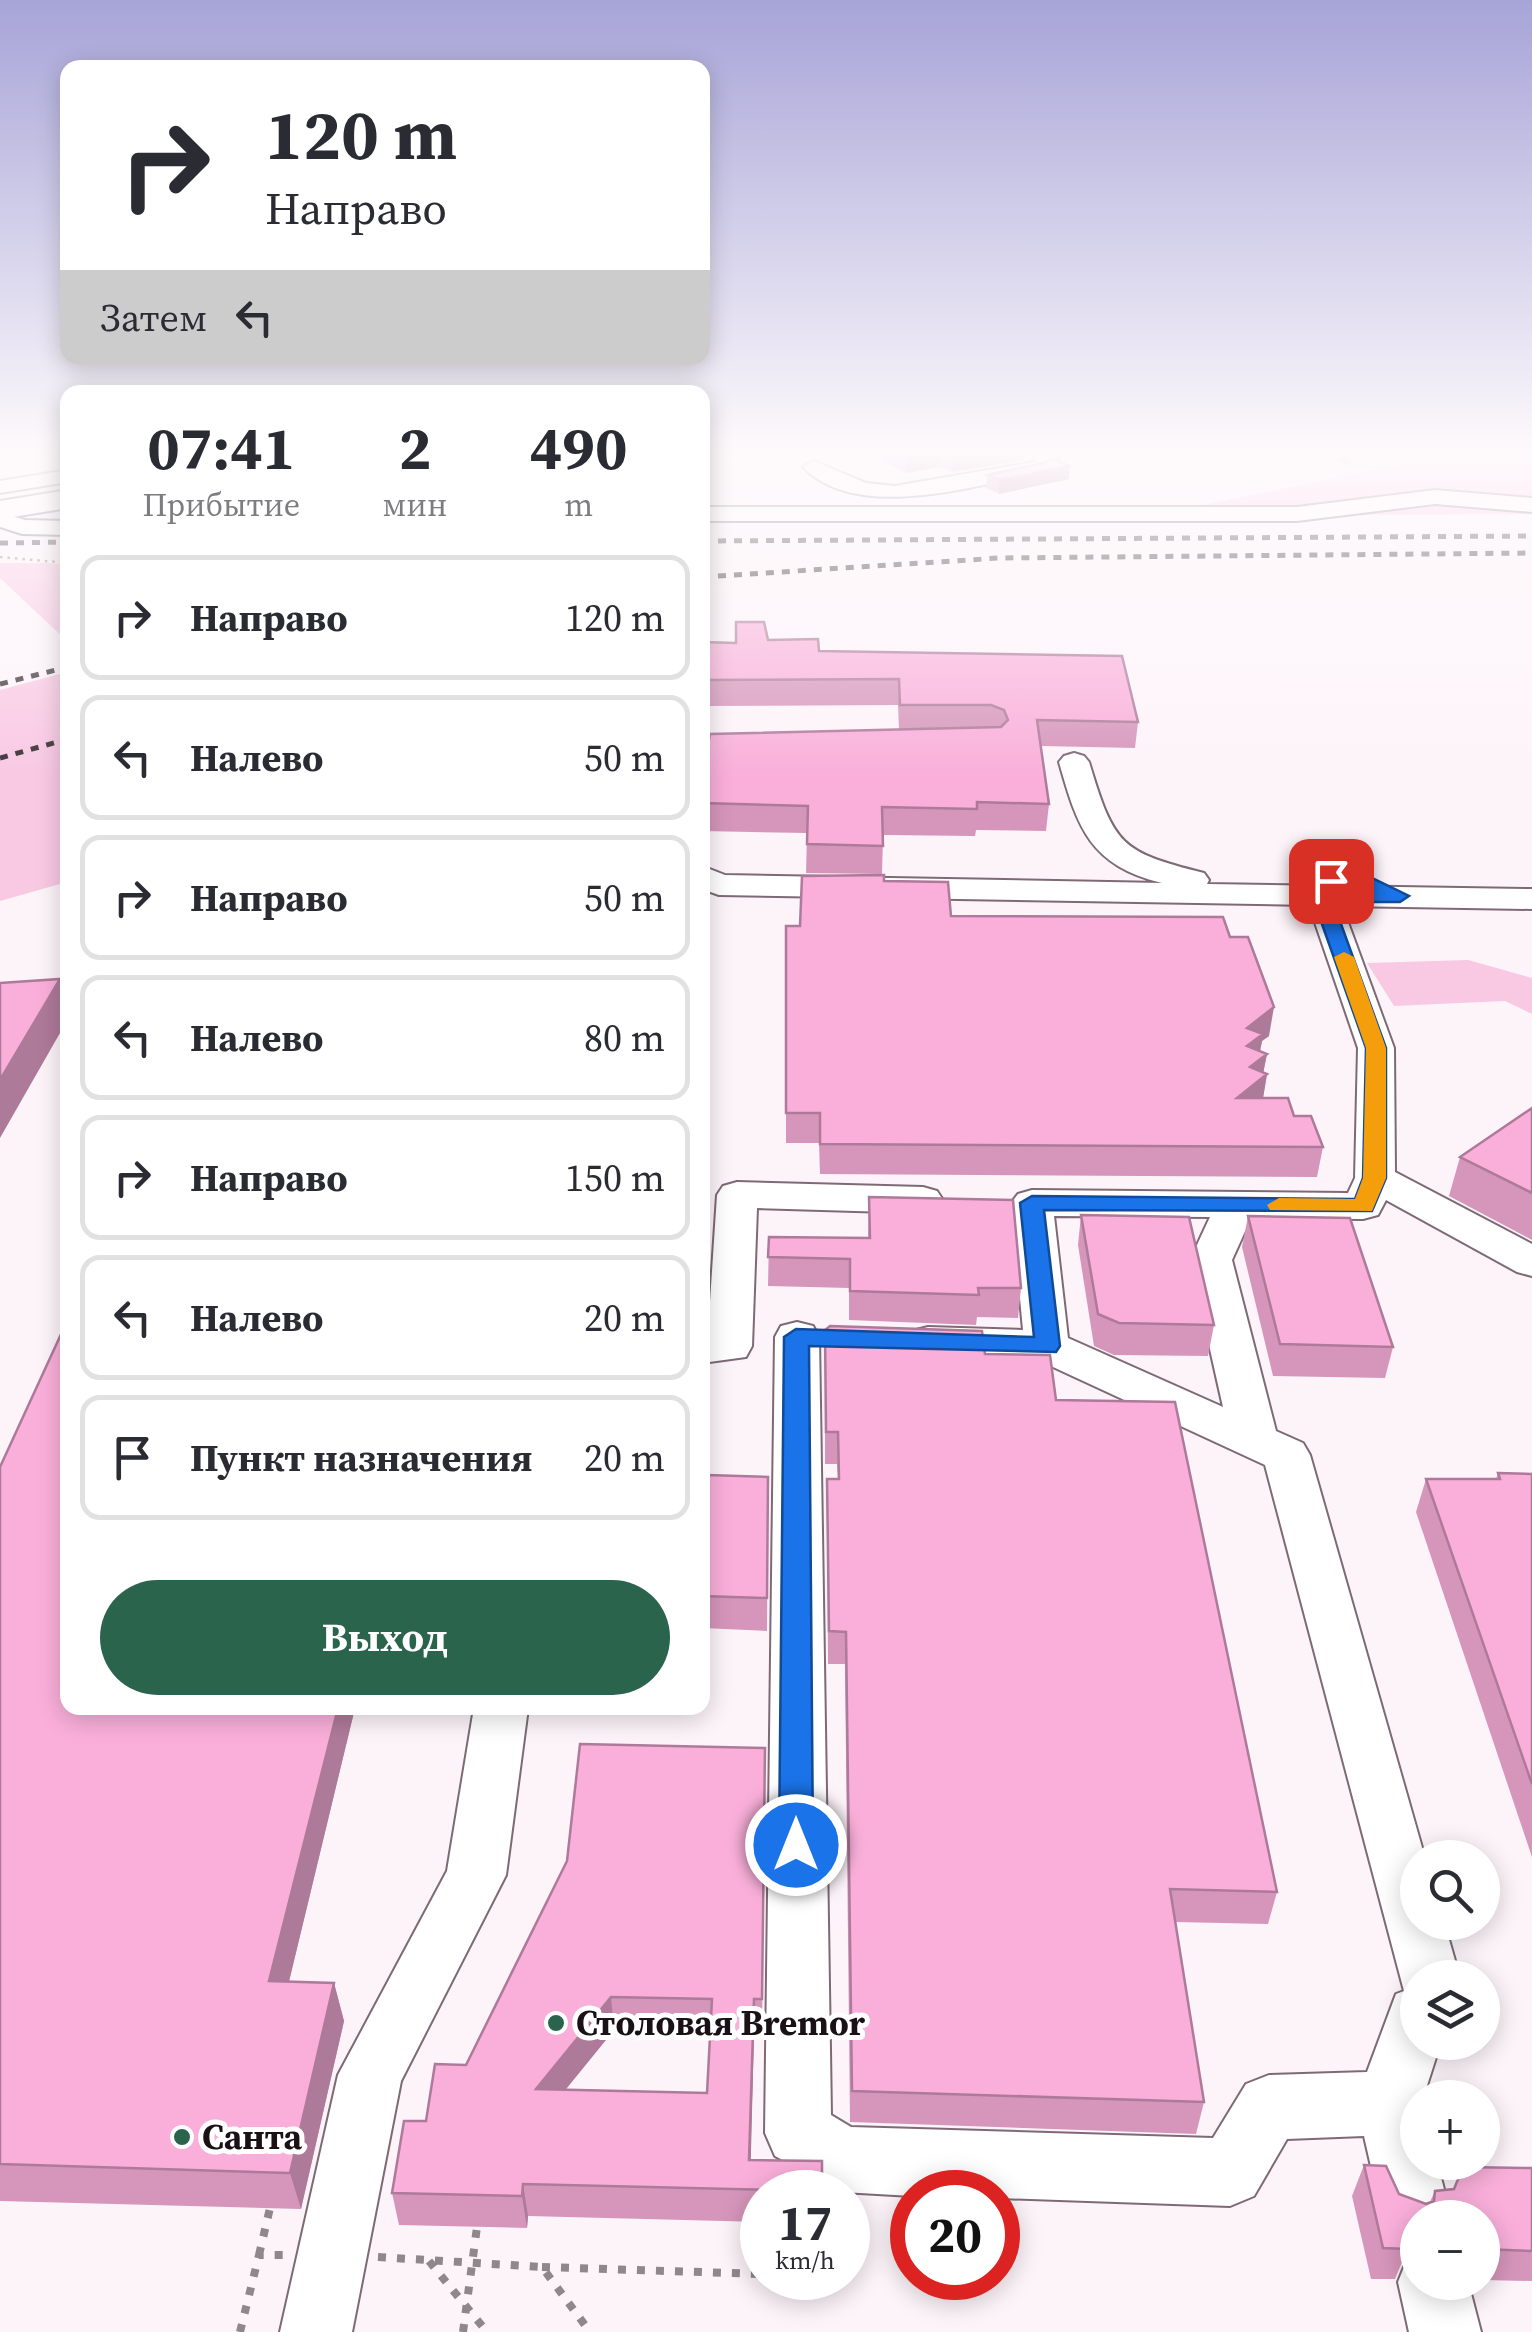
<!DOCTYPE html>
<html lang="ru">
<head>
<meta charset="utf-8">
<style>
  :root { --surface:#fff; --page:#f7f7f7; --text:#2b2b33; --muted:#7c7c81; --line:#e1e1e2; --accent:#2b644d }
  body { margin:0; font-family:"Source Serif 4",serif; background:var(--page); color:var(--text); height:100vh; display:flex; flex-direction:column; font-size:38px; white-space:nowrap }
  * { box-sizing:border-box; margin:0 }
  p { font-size:32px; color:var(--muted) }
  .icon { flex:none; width:55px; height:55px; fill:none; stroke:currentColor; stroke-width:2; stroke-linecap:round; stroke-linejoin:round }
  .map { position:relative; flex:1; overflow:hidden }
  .side { position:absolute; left:60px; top:385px; width:650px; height:1330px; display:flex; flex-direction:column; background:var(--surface); border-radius:20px; box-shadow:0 5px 25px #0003 }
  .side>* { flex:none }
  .top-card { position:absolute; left:60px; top:60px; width:650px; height:305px; border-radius:20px; box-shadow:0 5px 25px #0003; background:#fff; color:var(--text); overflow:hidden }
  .tools { position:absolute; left:1400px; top:1840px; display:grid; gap:20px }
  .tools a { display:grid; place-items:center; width:100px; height:100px; border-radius:50%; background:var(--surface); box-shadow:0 5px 25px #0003; font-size:50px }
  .speed { position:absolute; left:740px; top:2170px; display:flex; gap:20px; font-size:50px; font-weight:700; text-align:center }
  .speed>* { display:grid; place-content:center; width:130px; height:130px; border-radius:50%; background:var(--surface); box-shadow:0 5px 25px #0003; line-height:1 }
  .speed small { font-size:25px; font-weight:400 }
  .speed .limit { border:15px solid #d22; background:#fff; color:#111 }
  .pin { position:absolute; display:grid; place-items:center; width:85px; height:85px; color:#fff; margin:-42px; border-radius:20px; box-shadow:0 5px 15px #0006 }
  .me { position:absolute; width:110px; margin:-55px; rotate:0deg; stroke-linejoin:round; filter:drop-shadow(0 0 8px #0008) }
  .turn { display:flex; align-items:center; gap:35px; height:210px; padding:0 40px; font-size:45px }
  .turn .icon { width:130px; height:130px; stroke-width:2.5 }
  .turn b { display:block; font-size:70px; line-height:85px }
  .then { display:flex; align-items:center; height:95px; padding:0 40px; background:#0003; gap:20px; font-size:38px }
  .eta { display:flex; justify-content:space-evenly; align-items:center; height:170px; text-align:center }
  .eta b { font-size:60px; font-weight:700; line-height:70px }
  .cta { display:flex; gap:20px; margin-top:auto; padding:20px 40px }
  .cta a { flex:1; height:115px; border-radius:60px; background:var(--accent); color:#fff; font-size:40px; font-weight:700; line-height:115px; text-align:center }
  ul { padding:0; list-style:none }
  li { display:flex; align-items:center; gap:30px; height:125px; margin:0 20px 15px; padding:0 20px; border:5px solid var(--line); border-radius:20px }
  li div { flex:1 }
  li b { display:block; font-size:38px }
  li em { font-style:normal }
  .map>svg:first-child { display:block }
</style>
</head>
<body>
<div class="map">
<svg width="1532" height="2332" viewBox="0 0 1532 2332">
  <rect width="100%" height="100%" fill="#fdf4f9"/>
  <path fill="#f9c8e3" d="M1462,452H1532V514L703,519L1198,506Z
    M47,563L67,565V641L0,578V563Z
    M67,672V882L0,901V690Z
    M1468,960L1532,978V1014L1505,1001L1394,1006L1367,963Z"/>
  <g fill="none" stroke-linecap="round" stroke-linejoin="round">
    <g stroke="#7e6a75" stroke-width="4">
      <path id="minor" d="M1031,452H1053L1059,460L1041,473C975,485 857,523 803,467L814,461L866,483L895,486L1034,462L1037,460Z
        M68,470V482L0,493V481Z
        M1435,490L1532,498V512L1435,504L1297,521H702V507H1297Z
        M0,512L25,520L68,521V535L22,534L0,527Z
        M1074,753L1084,756L1089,762C1114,845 1120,852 1204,873L1209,880L1207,884L1532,889V909L1342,906L1394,1048L1395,1172L1532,1244V1276L1517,1272L1386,1200L1378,1215L1363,1219L1251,1218L1232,1260L1276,1431L1303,1443L1310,1455L1425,1858H1418V1922H1444L1460,1978H1418V2042H1441L1423,2098H1418V2162H1437L1446,2197L1437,2218H1418V2229L1412,2231L1388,2221L1378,2197L1364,2136L1287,2139L1254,2196L1230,2206L998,2198V2192H912V2196L842,2192L775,2156L765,2133L775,1337L781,1326L797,1322L813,1326L819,1337L831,2115L851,2127L1213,2138L1246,2084L1269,2075L1367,2072L1396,1994L1404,1991L1265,1465L1040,1361L928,1357L912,1353L906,1342L912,1331L928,1327L1023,1330L1011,1203L1018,1194L1032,1190L1348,1193L1355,1178L1358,1048L1309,905L719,895L702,889V866L725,875L1162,883C1090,865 1078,829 1059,762L1064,756ZM1054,1216L1210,1217L1190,1260L1223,1407L1068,1338Z
        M737,1182L923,1187L937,1191L943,1200L937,1209L923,1213L757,1208L752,1346L746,1357L702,1363V1333L708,1332L717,1195L723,1186Z
        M474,1708H528L506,1875L401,2081L352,2332H280L338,2075L447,1871Z
        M1418,2253V2282H1468L1481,2332H1409L1398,2282L1408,2257Z"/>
    </g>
    <g stroke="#7e6a75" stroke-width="4">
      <path id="highway" d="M68,490V508L0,519V501Z"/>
    </g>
    <path stroke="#90878c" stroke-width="2.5" stroke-dasharray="2.5 5" stroke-linecap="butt" d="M0,557L68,563"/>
    <path stroke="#90878c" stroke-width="8" stroke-dasharray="8 11" stroke-linecap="butt" d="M259,2255L270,2208
      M378,2257L542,2267L590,2332
      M429,2261L487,2332
      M542,2267L762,2274
      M240,2332L259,2255H287
      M463,2332L477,2227"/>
    <use href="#minor" fill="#fff" fill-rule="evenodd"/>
    <use href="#highway" fill="#fff" fill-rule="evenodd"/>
    <path stroke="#383034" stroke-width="5" stroke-dasharray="8 8" stroke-linecap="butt" d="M702,541L1532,536
      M0,543L68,542
      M702,577L999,558L1532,553
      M0,684L68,667
      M0,758L68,739"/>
  </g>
  <path fill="#d696bb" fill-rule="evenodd" d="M866,452H1025L1024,460L952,472L940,467L906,473Z
    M1315,452H1353L1350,466Z
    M987,475L1069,479L999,494L986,488Z
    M768,640L1138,722L1135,748L1041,746L1049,804L1046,831L976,830L975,836L883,835L882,874L806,873L807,833L702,831V781L899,730L898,705L702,706V642L736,643Z
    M884,881L951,916L1269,1036L1262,1041L1260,1052L1267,1054L1263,1073L1267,1074L1263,1098L1294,1116L1323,1147L1317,1177L820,1174L819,1143H786V926H800Z
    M1532,1108V1240L1449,1196L1460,1157Z
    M869,1197L1021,1288L1018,1318L977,1317L976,1325L849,1320V1288L768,1286L769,1237L868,1238Z
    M1081,1215L1214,1325L1208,1356L1114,1355L1094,1346L1078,1245Z
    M1248,1216L1393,1347L1385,1378L1273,1376L1242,1247Z
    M825,1330L985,1354L1056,1400L1277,1892L1268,1924L1175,1922L1204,2102L1196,2134L850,2122L845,1664H828L827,1479H838L837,1464H825Z
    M0,1467L355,1708L289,1981L334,1983L344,2021L301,2209L0,2201Z
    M1498,1473L1532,1474V1857L1416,1512L1426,1479H1496Z
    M768,1477L767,1631L702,1628V1526Z
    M765,1748L762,2033H754L750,2160L822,2192H762V2222L528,2216L527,2228L399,2225L392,2193L426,2121L466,2065ZM614,2030L710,2032L707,2093L566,2089Z
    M1364,2165L1399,2194L1426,2204L1430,2202L1435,2191L1453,2189L1532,2168V2281L1482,2280V2218H1418V2250L1405,2255L1395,2279H1371L1352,2196Z"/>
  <path fill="#ae7a99" d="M907,452H941L940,467L906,473Z
    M954,452H1025L1024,460L952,472Z
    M1070,466L1069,479L999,494L1000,480Z
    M60,979L68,1008V1019L0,1138V1080Z
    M1274,1007L1269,1036L1262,1041L1258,1061L1267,1054L1262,1079L1267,1074L1262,1104L1237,1098L1247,1028Z
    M338,1708H355L280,2019L269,1981Z
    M334,1983L344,2021L301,2209L290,2173Z
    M611,1997L614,2030L540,2121L536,2089Z
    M754,1999V2033L750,2192L749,2160Z
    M523,2184L528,2216L527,2228L522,2196Z
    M1418,2225V2247L1417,2250L1405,2255Z"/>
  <path fill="#f9afda" stroke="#ae7a99" stroke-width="2.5" fill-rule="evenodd" d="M1051,458L1070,466L1000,480L987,475L1043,463Z
    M736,622H764L768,640L818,639L819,651L1122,656L1138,722L1037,720L1049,804L977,802V809L882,807L883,846L807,844L808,806L702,803V781L710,734L1001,727L1008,720L1004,710L991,705H900L899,679L702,680V642L736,643Z
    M884,875V881L948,882L951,916L1223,917L1230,937H1248L1274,1007L1247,1028L1263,1034L1247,1046L1267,1054L1250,1067L1267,1074L1237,1098H1288L1294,1116H1311L1323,1147L820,1144V1113H786V926H800L802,876Z
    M60,979L0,1080V983Z
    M1532,1108V1193L1460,1157Z
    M869,1197L1013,1200L1021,1288H978L979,1295L850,1291V1259L768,1257L769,1237L870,1238Z
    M1081,1215L1189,1217L1214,1325L1119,1323L1098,1314Z
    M1248,1216L1350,1218L1393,1347L1280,1344Z
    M68,1319V1708H338L269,1981L334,1983L290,2173L0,2164V1467Z
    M830,1326L982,1331L985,1354L1050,1355L1056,1400L1175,1402L1277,1892L1170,1889L1204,2102L852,2091L846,1632L829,1631L827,1479H839L838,1432H826L825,1330Z
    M1498,1473L1532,1474V1784L1426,1479H1500Z
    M707,1475L768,1477L767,1598L702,1596V1526Z
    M580,1744L765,1748L762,1999H754L749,2160L822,2161V2192H777V2190L523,2184L522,2196L392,2193L404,2121H426L435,2064L466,2065L567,1861ZM611,1997L712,1999L707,2093L536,2089Z
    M1364,2165L1386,2166L1399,2194L1426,2204L1434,2201L1435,2191L1454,2189L1463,2167L1532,2168V2251L1482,2249V2218H1418V2225L1408,2249L1383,2248Z"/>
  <linearGradient id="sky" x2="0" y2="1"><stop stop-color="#a7a4d8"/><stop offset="0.58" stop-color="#fefafc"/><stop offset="1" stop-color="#fefafc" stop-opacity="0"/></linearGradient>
  <rect width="1532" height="779" fill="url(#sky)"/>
  <path fill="#1a73e8" stroke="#114b97" stroke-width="2.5" d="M1331,876L1372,878L1409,896L1400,902H1333L1386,1048V1178L1372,1211L1044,1210L1060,1346L1056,1352L809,1346L813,1845L808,1855L796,1860L784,1855L779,1845L784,1337L796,1329L1034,1337L1020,1203L1032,1196L1355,1199L1363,1178L1366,1048L1312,896L1322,890H1371L1325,885L1322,881Z"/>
  <path fill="#f59e0b" d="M1344,952L1354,957L1386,1048V1178L1372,1211L1270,1210L1267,1205L1279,1198L1355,1199L1363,1178L1366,1048L1334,957Z"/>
  <g fill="#2b644d" stroke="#fff" stroke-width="4">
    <circle cx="556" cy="2023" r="10"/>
    <circle cx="182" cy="2137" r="10"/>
  </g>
  <g text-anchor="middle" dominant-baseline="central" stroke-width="10" stroke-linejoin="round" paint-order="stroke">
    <g font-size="35" font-weight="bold" fill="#191115" stroke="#fff" text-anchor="start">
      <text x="576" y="2023">Столовая Bremor</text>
      <text x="202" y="2137">Санта</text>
    </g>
  </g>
</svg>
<div class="tools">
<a><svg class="icon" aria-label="search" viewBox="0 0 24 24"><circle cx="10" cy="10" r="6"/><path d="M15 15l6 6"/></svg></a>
<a><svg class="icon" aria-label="layers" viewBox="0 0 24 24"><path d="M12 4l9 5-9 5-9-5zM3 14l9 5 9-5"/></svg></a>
<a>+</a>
<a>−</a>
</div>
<div class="speed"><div>17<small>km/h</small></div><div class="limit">20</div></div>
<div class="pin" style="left:1331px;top:881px;background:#d93025"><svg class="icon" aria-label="arrive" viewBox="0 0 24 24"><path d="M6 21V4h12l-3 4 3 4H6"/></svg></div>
<svg class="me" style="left:796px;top:1845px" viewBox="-20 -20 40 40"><circle r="17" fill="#1a73e8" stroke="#fff" stroke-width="3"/><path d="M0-11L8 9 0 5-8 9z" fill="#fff"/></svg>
<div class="top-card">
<div class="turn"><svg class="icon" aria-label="right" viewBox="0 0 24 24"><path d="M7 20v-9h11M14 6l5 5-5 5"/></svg><div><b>120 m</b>Направо</div></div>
<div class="then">Затем<svg class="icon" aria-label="left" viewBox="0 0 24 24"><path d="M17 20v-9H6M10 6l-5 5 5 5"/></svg></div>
</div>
<section class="side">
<div class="eta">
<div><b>07:41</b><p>Прибытие</p></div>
<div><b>2</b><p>мин</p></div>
<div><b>490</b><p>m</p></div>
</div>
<ul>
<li><svg class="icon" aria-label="right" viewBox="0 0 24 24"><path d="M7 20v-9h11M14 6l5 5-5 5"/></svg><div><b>Направо</b></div><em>120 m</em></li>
<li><svg class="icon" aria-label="left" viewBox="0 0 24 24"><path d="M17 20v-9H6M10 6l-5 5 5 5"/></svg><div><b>Налево</b></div><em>50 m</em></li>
<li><svg class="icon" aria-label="right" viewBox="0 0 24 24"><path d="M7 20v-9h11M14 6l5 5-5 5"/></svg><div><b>Направо</b></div><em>50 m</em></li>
<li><svg class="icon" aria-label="left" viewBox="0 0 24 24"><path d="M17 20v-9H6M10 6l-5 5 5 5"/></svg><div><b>Налево</b></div><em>80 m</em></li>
<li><svg class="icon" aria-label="right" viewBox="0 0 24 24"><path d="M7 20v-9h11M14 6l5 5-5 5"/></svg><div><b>Направо</b></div><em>150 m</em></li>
<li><svg class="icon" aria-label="left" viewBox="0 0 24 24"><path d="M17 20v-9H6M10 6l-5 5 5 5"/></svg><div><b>Налево</b></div><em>20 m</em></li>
<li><svg class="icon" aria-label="arrive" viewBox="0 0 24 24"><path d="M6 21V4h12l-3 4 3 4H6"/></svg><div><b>Пункт назначения</b></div><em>20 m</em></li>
</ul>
<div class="cta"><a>Выход</a></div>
</section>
</div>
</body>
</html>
